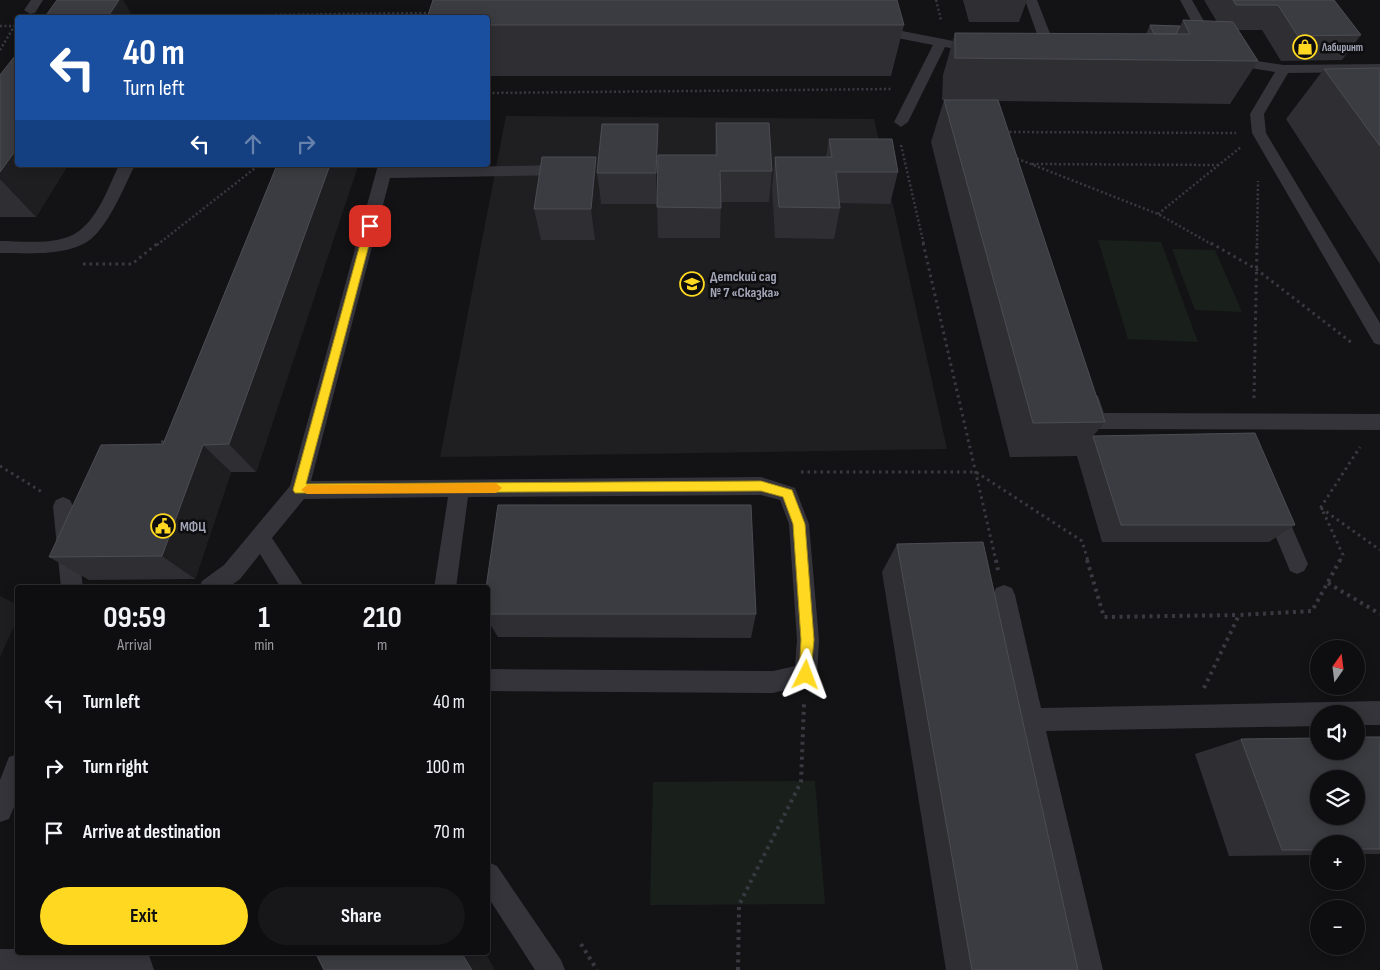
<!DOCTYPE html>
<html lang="en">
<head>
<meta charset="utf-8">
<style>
  :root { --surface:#0e0e10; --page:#171719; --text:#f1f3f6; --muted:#9b9c9f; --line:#2e2e30; --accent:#ffd921 }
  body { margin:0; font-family:"Sofia Sans Condensed",sans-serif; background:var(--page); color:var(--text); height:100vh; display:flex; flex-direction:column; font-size:19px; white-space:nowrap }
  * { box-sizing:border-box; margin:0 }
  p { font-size:16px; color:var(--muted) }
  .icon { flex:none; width:28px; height:28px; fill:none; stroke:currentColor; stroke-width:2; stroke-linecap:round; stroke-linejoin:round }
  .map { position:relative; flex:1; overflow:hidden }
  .sheet { position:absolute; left:15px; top:585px; width:475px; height:370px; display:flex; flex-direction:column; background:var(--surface); border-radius:5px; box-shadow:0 2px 12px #0003,0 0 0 1px var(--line) }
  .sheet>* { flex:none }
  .guide { position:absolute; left:15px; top:15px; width:475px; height:152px; border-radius:5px; box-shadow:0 2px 12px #0003,0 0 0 1px var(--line); background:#1a4fa0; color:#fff; overflow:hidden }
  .needle { width:32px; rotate:14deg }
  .fabs { position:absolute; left:1310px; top:640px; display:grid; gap:10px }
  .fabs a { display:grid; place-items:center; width:55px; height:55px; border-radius:50%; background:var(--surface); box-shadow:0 2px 12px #0003,0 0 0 1px var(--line); font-size:25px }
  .pin { position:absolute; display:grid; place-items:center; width:42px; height:42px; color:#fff; margin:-21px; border-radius:10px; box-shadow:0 2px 8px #0006 }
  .me { position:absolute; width:55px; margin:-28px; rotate:3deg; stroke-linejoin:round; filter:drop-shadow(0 0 4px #0008) }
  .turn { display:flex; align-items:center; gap:18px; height:105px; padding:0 25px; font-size:22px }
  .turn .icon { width:65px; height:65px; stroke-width:2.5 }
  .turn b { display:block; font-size:35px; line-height:42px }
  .lanes { display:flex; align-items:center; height:48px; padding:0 25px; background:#0003; justify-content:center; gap:25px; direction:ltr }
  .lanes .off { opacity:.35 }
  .eta { display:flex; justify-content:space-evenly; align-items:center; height:85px; text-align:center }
  .eta b { font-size:30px; font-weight:700; line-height:35px }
  .action { display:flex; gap:10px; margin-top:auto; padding:10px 25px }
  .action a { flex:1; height:58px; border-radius:30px; background:var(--accent); color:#111; font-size:20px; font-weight:700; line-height:58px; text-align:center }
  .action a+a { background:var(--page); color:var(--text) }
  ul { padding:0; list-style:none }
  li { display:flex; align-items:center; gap:15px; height:65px; padding:0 25px }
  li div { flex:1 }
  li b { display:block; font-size:19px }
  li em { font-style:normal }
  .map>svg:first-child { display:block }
</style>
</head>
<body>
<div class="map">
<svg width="1380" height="970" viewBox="0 0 1380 970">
  <rect width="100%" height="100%" fill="#131315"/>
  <path fill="#1f1f22" d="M506,116L874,119L947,449L440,457Z"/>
  <path fill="#19201b" d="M1098,240L1161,242L1198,342L1128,339Z
    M1172,249L1215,250L1242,312L1195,310Z
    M815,781L825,904L650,905L653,782Z"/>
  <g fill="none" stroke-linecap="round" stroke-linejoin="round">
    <path stroke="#393a41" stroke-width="2.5" stroke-dasharray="2 2.5" stroke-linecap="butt" d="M936,0L941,20
      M258,18L264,15L432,13
      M0,26H14
      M0,50L15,25
      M488,93L892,89
      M1005,132L1236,133
      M901,145L924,245
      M1013,157L1158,214L1213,245
      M1032,164L1219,165
      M1158,214L1241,147
      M157,245L259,165
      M1257,245L1258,181"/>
    <path stroke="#393a41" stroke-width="3" stroke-dasharray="2.5 4" stroke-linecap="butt" d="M923,243L996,561
      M1211,243L1256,269L1352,343
      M83,264H132L158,243
      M1254,398L1257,243
      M156,446L168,438
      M0,466L42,492
      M801,472H976L1082,541L1088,561
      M1321,508L1380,550
      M1340,561L1343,555L1321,507L1360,447"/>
    <path stroke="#393a41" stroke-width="4" stroke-dasharray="3 4.5" stroke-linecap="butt" d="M996,560L998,570
      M1087,560L1104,617L1239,615
      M1328,583L1380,614
      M1204,688L1239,615L1312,611L1340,560
      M581,944L597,970
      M738,970L739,905L801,782L804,704"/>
    <path fill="#34343a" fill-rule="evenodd" d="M31,0H43L35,13L30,14L24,10Z
      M1025,0H1037L1058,54L1056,57H1046L1044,54Z
      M1180,0H1192L1217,44L1215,47H1205Z
      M874,29H892L979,46L986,50L979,54L945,47L908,122L901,127L894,122L933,45L892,37L869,36L867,33Z
      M1231,57L1284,65L1380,64V72L1288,73L1264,114L1266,133L1380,323V345L1374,343L1252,133L1250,114L1275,72L1226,64L1224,61Z
      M119,165H135C124,187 110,223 91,239C68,257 27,253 0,253V241C24,241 60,246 79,231C99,216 109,186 119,165Z
      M378,165H394L393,168L567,165L575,170L567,175L390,178L311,481L761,477L795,488L809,524L819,640L817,675L814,683L773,693L488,691V669L773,671L795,666L797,640L789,524L780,500L761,495L468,497L456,588H434L448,497L304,499L272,538L305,588H281L260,554L240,579L228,588H199L202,581L224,565L290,486Z
      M1091,393L1098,396L1104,413L1380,414V430L1097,429L1090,427L1082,401L1084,396Z
      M63,497L70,500L73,506L83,588H61L53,506L56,500Z
      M1274,499L1281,502L1308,564L1304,571L1297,574L1290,571L1264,508L1267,502Z
      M1004,585L1012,588L1015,595L1041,708L1380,701V725H1356V714H1319V726L1046,731L1103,970H1075L993,595L996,588Z
      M18,754V797L9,819L0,822V780L9,757Z
      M488,862L497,866L561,960L565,970H535L488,897Z
      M0,949H18V952H148L154,970H0Z"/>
  </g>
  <path fill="#2f2f33" d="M963,0H1027L1019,22H969Z
    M1204,0H1334L1361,35L1342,60L1281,61L1262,30H1238L1258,61L1230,104L998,101L1105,422L1093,436L1295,525L1269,542H1102L1077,456L1010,457L931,142L944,100H942L943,75L955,33L1146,34L1150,25L1180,26L1183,20L1217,22Z
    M488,18L904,25L891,76H488Z
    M1380,68V264L1286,119L1324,69Z
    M0,75L18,165H68L36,217H0Z
    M716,123L772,171L769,202H721L720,238H658L657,204H601L600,194L595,240H541L534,209L598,167L658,124L659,155H715Z
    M829,139L898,172L890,204L840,203V208L834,239L775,238L772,188L775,157H826Z
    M277,165H358L256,472H231L195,579L89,580L49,557L163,444Z
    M897,544L1078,970H946L882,572Z
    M488,588L756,614L751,638L498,637L488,621Z
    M1380,737V854H1356V844H1319V855L1229,856L1195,754L1241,739Z"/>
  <path fill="#1e1e21" d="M119,0H123L134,18H107Z
    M658,124L659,156L657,204L656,173Z
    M18,147V165H68L36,217L0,179V172Z
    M596,157L598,173H597L600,194L595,240L591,209Z
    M330,165H358L256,472L229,444Z
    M203,445L231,472L195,579L162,556Z
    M0,596L18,605V618L0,657Z
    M461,952H485L495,970H472Z"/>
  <path fill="#3b3c41" stroke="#4c4c54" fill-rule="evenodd" d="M57,0H119L107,18H44Z
    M433,0H897L904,25H488V18H427Z
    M1233,0H1334L1361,35L1298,36L1278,5H1236Z
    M1183,20L1233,22L1258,61L955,58V33L1190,34Z
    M1150,25L1180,26L1176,34H1154Z
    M18,52V147L0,172V75Z
    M1380,68V146L1324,69Z
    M944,100H998L1105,422L1033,423Z
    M716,123H769L772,171H720L721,208L657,207L658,155H717Z
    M602,124H658L656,173H597Z
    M829,139H892L898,172H836L840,208L779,207L775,157H832Z
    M542,157H596L591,209H534Z
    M277,165H330L229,444L203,445L162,556L49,557L101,445L163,444Z
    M1255,433L1295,525H1121L1093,436Z
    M498,505H751L756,614H488V588H486Z
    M983,542L1078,970H972L897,544Z
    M1356,737H1380V849H1356V844H1319V850H1282L1241,739L1319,738V751H1356ZM1319,779H1356V816H1319Z
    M315,952H461L472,970H324Z"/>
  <path fill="#ffd921" stroke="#a68d15" d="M370,223L374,226L306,484L761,481L792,490L805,524L814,640L810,680L806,682L801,680L799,675L801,640L793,524L783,497L761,491L295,493L293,490L365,226Z"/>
  <path fill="#f59e0b" d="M496,483L502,488L496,493L307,494L301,490L307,485Z"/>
  <defs>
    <g id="shop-ring" transform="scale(1.25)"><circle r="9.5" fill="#0e0e10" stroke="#ffd921" stroke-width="1.5"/><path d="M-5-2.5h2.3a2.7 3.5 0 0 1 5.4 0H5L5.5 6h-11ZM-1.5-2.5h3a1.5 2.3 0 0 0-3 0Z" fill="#ffd921"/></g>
    <g id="school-ring" transform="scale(1.25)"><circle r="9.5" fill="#0e0e10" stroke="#ffd921" stroke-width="1.5"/><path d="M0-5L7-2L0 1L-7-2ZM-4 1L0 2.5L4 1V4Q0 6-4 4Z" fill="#ffd921"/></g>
    <g id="civic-ring" transform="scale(1.25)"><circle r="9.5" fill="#0e0e10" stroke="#ffd921" stroke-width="1.5"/><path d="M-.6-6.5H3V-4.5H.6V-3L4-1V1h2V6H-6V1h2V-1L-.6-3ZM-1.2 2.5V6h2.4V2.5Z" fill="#ffd921"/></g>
  </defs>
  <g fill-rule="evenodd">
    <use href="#shop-ring" x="1305" y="47"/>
    <use href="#school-ring" x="692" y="284"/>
    <use href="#civic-ring" x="163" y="526"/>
  </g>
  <g text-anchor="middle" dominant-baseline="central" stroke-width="5" stroke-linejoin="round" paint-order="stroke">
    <g font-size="11" font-weight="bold" fill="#a3a6b7" stroke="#0e0e10" text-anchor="start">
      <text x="1322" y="47">Лабиринт</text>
    </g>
    <g font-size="14" font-weight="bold" fill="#a3a6b7" stroke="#0e0e10" text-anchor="start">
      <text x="710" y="276">Детский сад<tspan x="710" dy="16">№ 7 «Сказка»</tspan></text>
      <text x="180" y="526">МФЦ</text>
    </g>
  </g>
</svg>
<div class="fabs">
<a><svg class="needle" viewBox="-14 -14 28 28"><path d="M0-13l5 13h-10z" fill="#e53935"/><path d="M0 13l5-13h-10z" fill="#9b9c9f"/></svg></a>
<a><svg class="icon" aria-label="sound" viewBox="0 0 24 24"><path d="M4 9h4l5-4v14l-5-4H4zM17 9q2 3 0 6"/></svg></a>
<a><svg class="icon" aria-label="layers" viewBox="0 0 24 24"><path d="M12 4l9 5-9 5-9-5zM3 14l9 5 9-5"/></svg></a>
<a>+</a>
<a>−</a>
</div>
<div class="pin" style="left:370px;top:226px;background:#d93025"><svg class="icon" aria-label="arrive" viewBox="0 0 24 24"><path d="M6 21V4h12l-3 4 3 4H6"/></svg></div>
<svg class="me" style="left:806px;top:675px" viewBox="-20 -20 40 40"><path d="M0-17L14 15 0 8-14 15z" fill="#ffd921" stroke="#fff" stroke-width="4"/></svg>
<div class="guide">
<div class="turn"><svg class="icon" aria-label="left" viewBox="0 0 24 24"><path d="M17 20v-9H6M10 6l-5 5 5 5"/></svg><div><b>40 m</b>Turn left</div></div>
<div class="lanes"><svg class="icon" aria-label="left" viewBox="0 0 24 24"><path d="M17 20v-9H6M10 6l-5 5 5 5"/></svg><svg class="icon off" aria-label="ahead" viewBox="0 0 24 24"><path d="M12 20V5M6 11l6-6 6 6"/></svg><svg class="icon off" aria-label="right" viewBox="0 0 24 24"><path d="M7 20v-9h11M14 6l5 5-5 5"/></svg></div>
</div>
<section class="sheet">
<div class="eta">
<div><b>09:59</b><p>Arrival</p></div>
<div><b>1</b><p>min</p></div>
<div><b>210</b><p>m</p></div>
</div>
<ul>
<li><svg class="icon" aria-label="left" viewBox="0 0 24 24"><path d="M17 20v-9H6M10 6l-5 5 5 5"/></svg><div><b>Turn left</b></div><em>40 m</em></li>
<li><svg class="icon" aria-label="right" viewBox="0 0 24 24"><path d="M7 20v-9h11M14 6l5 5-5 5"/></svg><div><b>Turn right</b></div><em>100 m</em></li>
<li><svg class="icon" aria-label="arrive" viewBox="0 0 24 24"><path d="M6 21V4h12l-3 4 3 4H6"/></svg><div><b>Arrive at destination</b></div><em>70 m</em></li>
</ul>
<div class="action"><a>Exit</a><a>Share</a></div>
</section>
</div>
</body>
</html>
